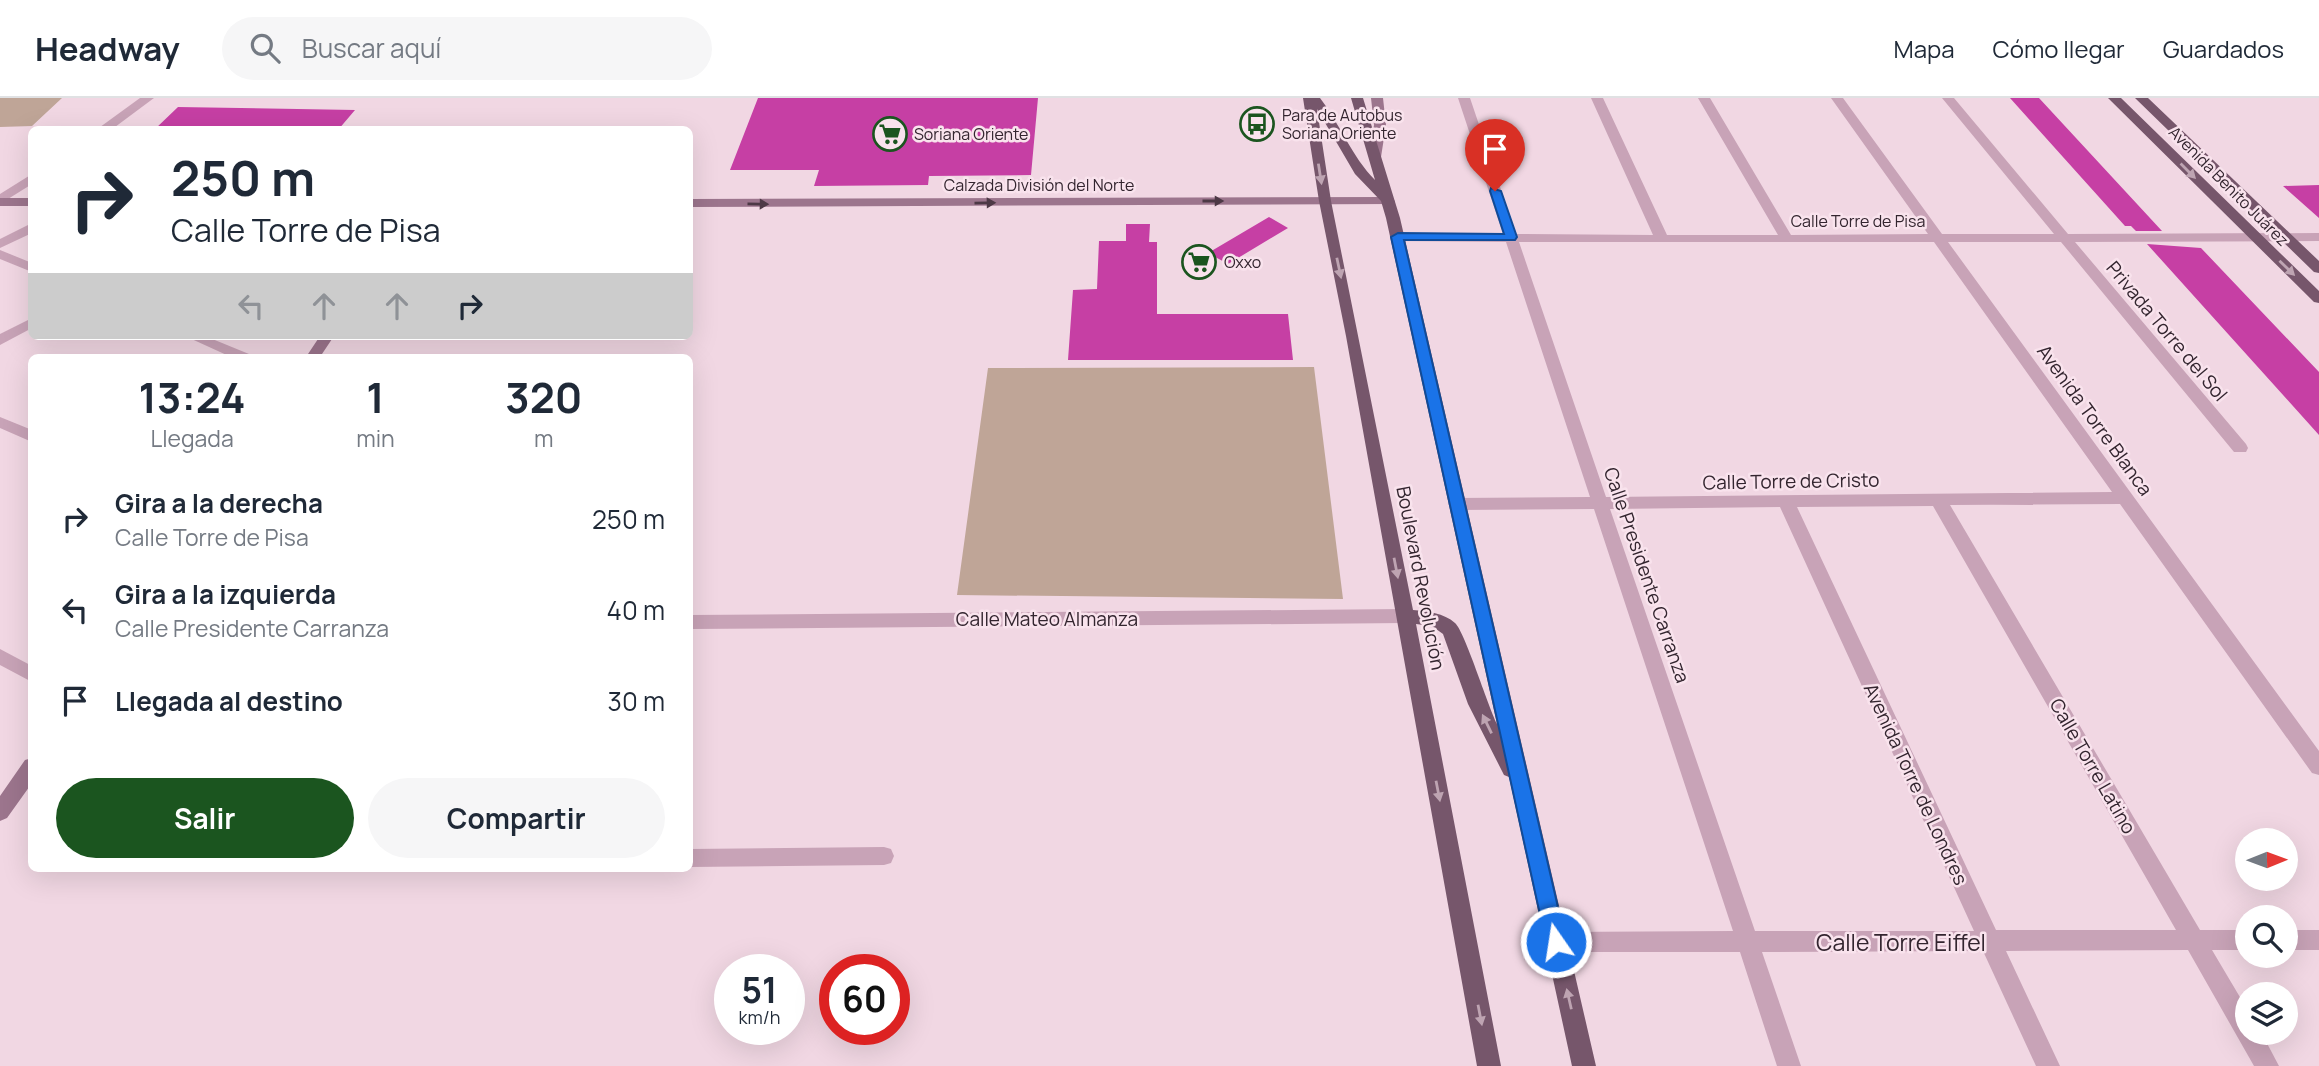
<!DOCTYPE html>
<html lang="es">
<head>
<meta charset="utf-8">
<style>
  :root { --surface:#fff; --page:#f6f6f7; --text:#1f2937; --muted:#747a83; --line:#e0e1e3; --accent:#1b551f }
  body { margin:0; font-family:Manrope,sans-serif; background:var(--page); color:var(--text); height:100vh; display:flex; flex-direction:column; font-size:26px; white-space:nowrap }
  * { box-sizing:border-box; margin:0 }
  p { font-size:23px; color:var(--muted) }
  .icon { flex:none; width:38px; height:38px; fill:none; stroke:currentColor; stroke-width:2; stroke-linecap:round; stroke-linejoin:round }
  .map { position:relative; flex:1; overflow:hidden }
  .panel { position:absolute; left:28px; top:256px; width:665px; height:518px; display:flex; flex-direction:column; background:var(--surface); border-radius:10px; box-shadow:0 7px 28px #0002 }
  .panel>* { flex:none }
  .hud { position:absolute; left:28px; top:28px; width:665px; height:214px; border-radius:10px; box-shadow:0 7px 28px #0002; background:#fff; color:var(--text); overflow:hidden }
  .needle { width:46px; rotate:89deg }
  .buttons { position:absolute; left:2235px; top:730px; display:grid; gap:14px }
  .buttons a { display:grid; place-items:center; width:63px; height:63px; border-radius:50%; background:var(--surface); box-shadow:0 7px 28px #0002; font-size:35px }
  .speed { position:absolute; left:714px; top:856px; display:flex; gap:14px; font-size:35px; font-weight:700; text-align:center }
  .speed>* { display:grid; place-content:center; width:91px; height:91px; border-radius:50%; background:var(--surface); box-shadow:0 7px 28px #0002; line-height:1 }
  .speed small { font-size:18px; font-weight:400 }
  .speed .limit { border:10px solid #d22; background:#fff; color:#111 }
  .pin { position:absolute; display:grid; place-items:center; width:60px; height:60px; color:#fff; margin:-72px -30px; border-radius:50% 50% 50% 0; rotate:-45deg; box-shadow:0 0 7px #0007 }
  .pin .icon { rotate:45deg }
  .me { position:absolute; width:77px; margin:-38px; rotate:347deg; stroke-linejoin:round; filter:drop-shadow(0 0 5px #0008) }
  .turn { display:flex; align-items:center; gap:24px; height:147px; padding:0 28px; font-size:32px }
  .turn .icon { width:91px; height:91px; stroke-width:2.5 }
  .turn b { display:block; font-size:49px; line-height:60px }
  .lanes { display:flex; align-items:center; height:66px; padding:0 28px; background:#0003; justify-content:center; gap:35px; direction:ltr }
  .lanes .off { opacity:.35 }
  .eta { display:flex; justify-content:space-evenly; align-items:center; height:119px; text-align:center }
  .eta b { font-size:42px; font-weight:700; line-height:49px }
  .button { display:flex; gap:14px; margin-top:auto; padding:14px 28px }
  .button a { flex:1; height:80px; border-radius:42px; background:var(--accent); color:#fff; font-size:28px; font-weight:700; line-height:80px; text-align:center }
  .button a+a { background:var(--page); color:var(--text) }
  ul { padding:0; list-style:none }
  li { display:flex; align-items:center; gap:21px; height:91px; padding:0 28px }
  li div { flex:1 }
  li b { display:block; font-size:26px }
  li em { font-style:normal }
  header { display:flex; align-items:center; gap:42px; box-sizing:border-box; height:98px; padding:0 35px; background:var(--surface); border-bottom:2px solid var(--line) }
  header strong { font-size:33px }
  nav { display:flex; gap:38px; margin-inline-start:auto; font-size:24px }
  .search { width:490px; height:63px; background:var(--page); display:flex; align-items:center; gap:18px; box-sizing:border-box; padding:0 24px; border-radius:38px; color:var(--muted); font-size:26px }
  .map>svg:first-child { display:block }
</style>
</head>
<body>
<header>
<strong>Headway</strong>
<div class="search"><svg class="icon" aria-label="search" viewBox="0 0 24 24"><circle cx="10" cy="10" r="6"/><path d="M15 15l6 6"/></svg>Buscar aquí</div>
<nav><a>Mapa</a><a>Cómo llegar</a><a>Guardados</a></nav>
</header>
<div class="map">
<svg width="2319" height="968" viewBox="0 0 2319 968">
  <rect width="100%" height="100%" fill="#f1d7e3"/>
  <path fill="#bfa597" d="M0,0H62L32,28L0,29Z
    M1314,269L1343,501L957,497L988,270Z"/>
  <path fill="#c63fa4" d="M758,0H1038L1031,77L929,78L928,87L814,88L819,72H730Z
    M2010,0H2039L2162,133H2136L2131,128H2125Z
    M178,9L355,12L338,32H154Z
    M2319,87V120L2283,88Z
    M1269,119L1288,130L1228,166L1208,155Z
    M1126,126H1150L1149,144H1157V216H1288L1293,262H1068L1073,192L1097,191L1099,143H1126Z
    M2147,146L2201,150L2319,274V337Z"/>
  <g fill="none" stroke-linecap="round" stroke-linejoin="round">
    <path fill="#c8a3b7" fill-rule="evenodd" d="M140,0H154L111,32H96Z
      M1458,0H1470L1516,136L1653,137L1591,0H1603L1667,137H1778L1698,0H1710L1791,137L1928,136L1831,0H1843L1942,136H2054L1942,0H1954L2068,136L2319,135V143L2075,144L2246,346L2248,350L2246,354H2234L2061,144H1948L2319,653V677L2312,675L2120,406L1950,407L2200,832H2247V852H2212L2247,911V934H2261L2279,968H2254L2188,852L2006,853L2060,968H2036L1983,853L1762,854L1801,968H1777L1740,854H1556L1548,851L1545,844L1548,837L1556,834L1733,833L1594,411L1456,412L1448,406L1456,400L1590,399L1506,144L1397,143L1390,139L1397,135L1503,136ZM1519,144H1934L2112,394L1606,399ZM1933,408L2176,832H1996L1797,409ZM1780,409L1974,833H1755L1610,411Z
      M32,76V86L0,106V96Z
      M32,125V135L0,150V141Z
      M0,152L32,165V174L0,161Z
      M32,220V230L0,247V236Z
      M185,238H205L249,256L251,259H231Z
      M0,319L32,332V344L0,330Z
      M1405,511L1411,513L1414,518L1411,523L1405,525L690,531V517Z
      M0,551L32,568V584L0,567Z
      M884,749L891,751L894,758L891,765L884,767L690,769V751Z
      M2286,832H2319V852H2286Z"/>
    <path fill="#9c758d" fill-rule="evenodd" d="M1371,0H1383L1386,27L1381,59L1375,63L1369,59L1374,27Z
      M1389,99L1395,103L1394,106L690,109V101Z
      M0,100H32V108H0Z
      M320,238H334L320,259H306Z
      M32,660V685L7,720L0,723V698L25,662Z"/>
    <path fill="#76566b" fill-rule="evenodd" d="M1303,0H1320C1340,26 1352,59 1375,82L1351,0H1363L1400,120L1596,968H1572L1509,679L1504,677L1468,606L1443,536L1432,528L1416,526L1501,968H1477L1346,238L1319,103ZM1317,11L1355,76L1381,103L1386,120L1497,626C1487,606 1465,534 1455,525C1444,515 1427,513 1413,512L1331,103Z
      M2108,0H2121L2319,193V205L2314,204Z
      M2135,0H2148L2319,163V175L2314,174Z"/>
  </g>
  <defs><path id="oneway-solid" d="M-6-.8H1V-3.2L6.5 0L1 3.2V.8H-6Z" transform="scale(1.75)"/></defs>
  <g fill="#bea4b2">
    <use href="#oneway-solid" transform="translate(2188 73) rotate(45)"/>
    <use href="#oneway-solid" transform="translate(1320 76) rotate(81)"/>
    <use href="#oneway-solid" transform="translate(1339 170) rotate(78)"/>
    <use href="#oneway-solid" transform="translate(2287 170) rotate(44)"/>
    <use href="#oneway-solid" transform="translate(1396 470) rotate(79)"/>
    <use href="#oneway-solid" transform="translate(1487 626) rotate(-116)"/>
    <use href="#oneway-solid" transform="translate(1438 693) rotate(79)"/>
    <use href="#oneway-solid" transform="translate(1569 901) rotate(-103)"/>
    <use href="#oneway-solid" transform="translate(1480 917) rotate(79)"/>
  </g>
  <g fill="#4d3946">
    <use href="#oneway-solid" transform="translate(1213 103)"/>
    <use href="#oneway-solid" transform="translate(985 105) rotate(-1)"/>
    <use href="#oneway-solid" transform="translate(758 106) rotate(1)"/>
  </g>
  <path fill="#1a73e8" stroke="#114b97" stroke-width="2" d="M1491,90L1501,93L1517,139L1515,142H1404L1566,844L1563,851L1556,854L1549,851L1546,844L1391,139L1398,135L1504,136L1490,93Z"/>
  <defs>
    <g id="bus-ring" transform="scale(1.75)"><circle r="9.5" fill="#f9e3ed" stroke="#1b551f" stroke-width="1.5"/><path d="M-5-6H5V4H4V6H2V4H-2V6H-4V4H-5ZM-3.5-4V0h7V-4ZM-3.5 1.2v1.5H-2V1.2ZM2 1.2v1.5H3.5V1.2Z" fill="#1b551f"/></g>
    <g id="supermarket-ring" transform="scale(1.75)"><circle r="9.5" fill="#f9e3ed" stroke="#1b551f" stroke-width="1.5"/><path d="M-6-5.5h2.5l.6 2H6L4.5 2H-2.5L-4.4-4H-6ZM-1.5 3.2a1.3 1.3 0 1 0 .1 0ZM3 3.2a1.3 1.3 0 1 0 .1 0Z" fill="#1b551f"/></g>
  </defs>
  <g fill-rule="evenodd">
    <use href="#bus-ring" x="1257" y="26"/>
    <use href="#supermarket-ring" x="890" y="36"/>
    <use href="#supermarket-ring" x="1199" y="164"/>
  </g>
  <g text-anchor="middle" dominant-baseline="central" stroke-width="5" stroke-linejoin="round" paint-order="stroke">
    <g font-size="16" fill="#33252f" stroke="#f9e3ed" text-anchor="start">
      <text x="1282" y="17">Para de Autobus<tspan x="1282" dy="18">Soriana Oriente</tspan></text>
      <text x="914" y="36">Soriana Oriente</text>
      <text x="1224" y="164">Oxxo</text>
    </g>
    <g font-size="16" fill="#33252f" stroke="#f9e3ed">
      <text x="1039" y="87">Calzada División del Norte</text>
      <text transform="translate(2229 88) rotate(45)">Avenida Benito Juárez</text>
      <text x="1858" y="123">Calle Torre de Pisa</text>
    </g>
    <g font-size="19" fill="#33252f" stroke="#f9e3ed">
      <text transform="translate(2167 233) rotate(50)">Privada Torre del Sol</text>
      <text transform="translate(2095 322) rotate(54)">Avenida Torre Blanca</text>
      <text transform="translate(1791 383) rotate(-1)">Calle Torre de Cristo</text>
      <text transform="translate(1647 477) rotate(71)">Calle Presidente Carranza</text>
      <text transform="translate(1421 480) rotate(79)">Boulevard Revolución</text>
      <text x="1047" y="521">Calle Mateo Almanza</text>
      <text transform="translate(2093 668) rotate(60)">Calle Torre Latino</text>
      <text transform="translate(1916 686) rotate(65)">Avenida Torre de Londres</text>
    </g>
    <g font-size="23" fill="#33252f" stroke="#f9e3ed">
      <text x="1901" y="844">Calle Torre Eiffel</text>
    </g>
  </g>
</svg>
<div class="buttons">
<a><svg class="needle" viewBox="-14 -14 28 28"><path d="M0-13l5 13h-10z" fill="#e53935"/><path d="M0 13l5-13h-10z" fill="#747a83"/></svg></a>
<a><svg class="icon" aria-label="search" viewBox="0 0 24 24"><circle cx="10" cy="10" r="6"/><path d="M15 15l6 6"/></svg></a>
<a><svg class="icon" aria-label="layers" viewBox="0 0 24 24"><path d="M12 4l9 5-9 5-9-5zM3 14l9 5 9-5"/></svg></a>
</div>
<div class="speed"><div>51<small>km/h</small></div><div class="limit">60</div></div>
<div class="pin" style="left:1495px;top:93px;background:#d93025"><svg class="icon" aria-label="arrive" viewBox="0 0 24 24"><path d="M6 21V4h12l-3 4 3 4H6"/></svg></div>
<svg class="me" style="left:1556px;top:844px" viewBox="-20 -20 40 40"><circle r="17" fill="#1a73e8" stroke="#fff" stroke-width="3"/><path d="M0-11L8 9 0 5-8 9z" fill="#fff"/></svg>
<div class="hud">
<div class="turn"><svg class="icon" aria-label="right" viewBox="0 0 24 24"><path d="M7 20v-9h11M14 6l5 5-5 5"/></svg><div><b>250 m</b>Calle Torre de Pisa</div></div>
<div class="lanes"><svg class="icon off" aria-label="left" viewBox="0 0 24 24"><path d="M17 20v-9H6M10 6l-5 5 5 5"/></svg><svg class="icon off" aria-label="ahead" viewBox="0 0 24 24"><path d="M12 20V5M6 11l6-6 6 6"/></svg><svg class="icon off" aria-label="ahead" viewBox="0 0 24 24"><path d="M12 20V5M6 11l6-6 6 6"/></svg><svg class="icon" aria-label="right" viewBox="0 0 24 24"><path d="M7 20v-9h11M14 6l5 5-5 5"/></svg></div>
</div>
<section class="panel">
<div class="eta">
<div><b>13:24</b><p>Llegada</p></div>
<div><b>1</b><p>min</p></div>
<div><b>320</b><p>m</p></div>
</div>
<ul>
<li><svg class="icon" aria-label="right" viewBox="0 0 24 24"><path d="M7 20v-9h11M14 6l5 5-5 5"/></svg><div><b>Gira a la derecha</b><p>Calle Torre de Pisa</p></div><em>250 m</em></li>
<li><svg class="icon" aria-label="left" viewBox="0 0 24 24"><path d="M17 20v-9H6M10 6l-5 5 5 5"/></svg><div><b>Gira a la izquierda</b><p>Calle Presidente Carranza</p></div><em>40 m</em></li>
<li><svg class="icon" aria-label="arrive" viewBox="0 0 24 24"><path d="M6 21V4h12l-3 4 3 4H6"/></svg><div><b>Llegada al destino</b></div><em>30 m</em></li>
</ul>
<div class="button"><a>Salir</a><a>Compartir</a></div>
</section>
</div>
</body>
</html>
